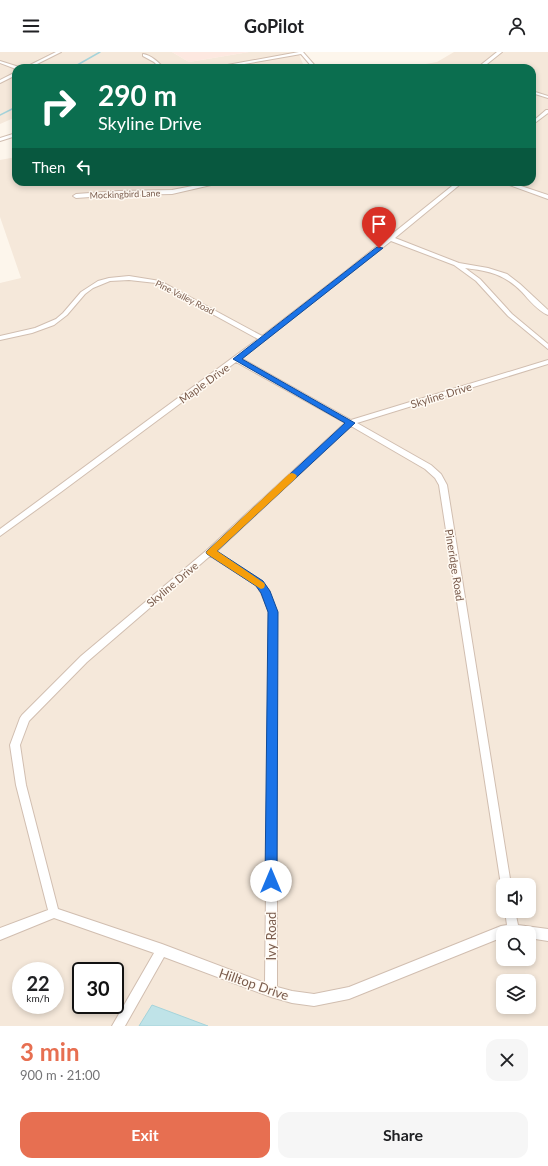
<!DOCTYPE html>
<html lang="en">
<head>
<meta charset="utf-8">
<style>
  :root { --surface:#fff; --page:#f6f6f6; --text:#202124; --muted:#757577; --accent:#e76f51 }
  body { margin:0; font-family:Lato,sans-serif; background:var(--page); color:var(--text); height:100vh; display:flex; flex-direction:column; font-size:15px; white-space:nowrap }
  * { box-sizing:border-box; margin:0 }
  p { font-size:13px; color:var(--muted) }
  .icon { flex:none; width:22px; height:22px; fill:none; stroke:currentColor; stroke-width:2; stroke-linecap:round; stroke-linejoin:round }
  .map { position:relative; height:974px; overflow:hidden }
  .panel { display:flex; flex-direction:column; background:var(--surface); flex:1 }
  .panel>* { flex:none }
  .guide { position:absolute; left:12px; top:12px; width:524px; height:122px; border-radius:12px; box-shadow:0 2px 6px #0003; background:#0b6e4f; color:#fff; overflow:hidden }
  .buttons { position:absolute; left:496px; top:826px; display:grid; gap:8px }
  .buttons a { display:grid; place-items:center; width:40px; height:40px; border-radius:8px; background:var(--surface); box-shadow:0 2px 6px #0003; font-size:20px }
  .speed { position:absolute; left:12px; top:910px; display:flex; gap:8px; font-size:20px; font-weight:700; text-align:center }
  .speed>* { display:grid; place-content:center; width:52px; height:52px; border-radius:50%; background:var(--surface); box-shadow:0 2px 6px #0003; line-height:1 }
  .speed small { font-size:10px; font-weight:400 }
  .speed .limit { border:2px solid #111; border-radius:6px; background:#fff; color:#111 }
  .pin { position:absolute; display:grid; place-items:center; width:34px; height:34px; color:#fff; margin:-41px -17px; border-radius:50% 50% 50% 0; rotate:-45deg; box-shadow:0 0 4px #0007 }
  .pin .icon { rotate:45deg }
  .me { position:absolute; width:44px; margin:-22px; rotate:0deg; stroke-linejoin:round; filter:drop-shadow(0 0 3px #0008) }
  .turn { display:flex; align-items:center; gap:14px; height:84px; padding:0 20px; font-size:18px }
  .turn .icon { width:52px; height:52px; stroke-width:2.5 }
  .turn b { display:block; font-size:28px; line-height:34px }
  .then { display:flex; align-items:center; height:38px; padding:0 20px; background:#0003; gap:8px; font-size:15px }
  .round { display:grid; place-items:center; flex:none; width:42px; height:42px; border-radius:12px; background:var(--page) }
  .summary { display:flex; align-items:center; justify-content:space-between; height:68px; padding:0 20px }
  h1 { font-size:24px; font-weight:700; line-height:30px; color:var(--accent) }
  .cta { display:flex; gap:8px; margin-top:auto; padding:8px 20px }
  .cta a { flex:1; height:46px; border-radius:12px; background:var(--accent); color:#fff; font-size:16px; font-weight:700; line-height:46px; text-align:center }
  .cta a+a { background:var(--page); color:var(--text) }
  header { display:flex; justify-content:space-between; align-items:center; height:52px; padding:0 20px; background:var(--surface); font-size:18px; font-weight:700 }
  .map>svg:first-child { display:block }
</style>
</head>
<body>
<header><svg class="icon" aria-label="menu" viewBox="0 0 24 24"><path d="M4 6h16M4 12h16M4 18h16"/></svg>GoPilot<svg class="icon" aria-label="person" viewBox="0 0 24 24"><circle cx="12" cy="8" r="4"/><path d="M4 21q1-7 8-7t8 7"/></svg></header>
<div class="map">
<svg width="548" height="974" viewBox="0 0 548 974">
  <rect width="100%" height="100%" fill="#fdf6ec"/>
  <path fill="#f5e8da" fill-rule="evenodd" d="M0,0H172L189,10L249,0H298L303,12L309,16H16V65L0,72Z
    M454,0H548V974H0V231L21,226L0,165V108L16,105V130H532V16H403L437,10ZM503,833H529V859H503ZM503,881H529V907H503ZM21,919H55V953H21ZM81,919H115V953H81ZM503,929H529V955H503Z"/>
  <path fill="#fde8e0" d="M172,0H249L189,10Z"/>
  <path fill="#bfe3e8" stroke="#a5d3da" d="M152,953L208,974H139Z"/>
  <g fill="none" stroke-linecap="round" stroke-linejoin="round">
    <path stroke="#a5d3da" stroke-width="1.5" d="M72,16L100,0
      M0,63L16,55"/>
    <g stroke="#d1beb0" stroke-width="2">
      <path id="minor" d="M56,0H61L29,16H24Z
        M299,0H303L317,16H313L301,2L221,16H211Z
        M497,0H502L482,16H477Z
        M143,2C151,3 158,10 164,16H160L154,10L143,4Z
        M0,9L19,15V16L16,17L0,11Z
        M16,20V23L0,31V28Z
        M532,39L548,44V46L532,41Z
        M546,58H548V61L532,73V70Z
        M16,81V84L0,89V86Z
        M213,130H224L172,142L119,143L76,146L73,144L76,142L119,139L172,138Z
        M457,130H463L395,186L459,211L488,216L507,222L520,232L548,258V263C538,259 529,248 522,240C504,222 489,219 465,216L480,227L512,262L548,292V297L508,264L476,229L454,213L391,189L265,288L241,306L351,368L548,308V312L357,371L431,413L441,422L447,433L511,833H503V837L501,833L439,433L435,426L425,417L351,374L216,500L262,529L269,539L277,560V935L292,939L314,942L349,935L501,874L507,873L505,859H515L518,873L548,877V889L529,886V881H503V885L349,947L314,954L292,951L271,945L164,905L125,974H112L154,901L54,866L0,888V876L48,858L16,733L10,693L20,666L22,663L81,604L207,498L345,371L236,310L61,440L0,484V477L258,287L156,231L129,228L110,229L93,236L85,242L67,263L54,273L32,281L0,288V284L35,276L56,267L63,261L81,240L98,229L109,226L129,224L160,229L262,284L346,219ZM210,504L256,533L261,541L269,560L265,931L162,892L58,857L26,733L20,693L29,669L87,610Z
        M501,130H509L548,143V147Z"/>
    </g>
    <use href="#minor" fill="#fff" fill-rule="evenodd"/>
  </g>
  <path fill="#1a73e8" stroke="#114b97" d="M377,195L383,196L242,307L355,371L217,499L263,529L270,539L278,560L277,829L276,833L271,835L267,833L265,829L268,560L261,541L256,534L207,502L206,500L345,371L233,307Z"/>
  <path fill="#f59e0b" d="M292,421L295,422L297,424L295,427L217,499L264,531L265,533L264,536L261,537L207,502L206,500L289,422Z"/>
  <g text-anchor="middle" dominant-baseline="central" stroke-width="3" stroke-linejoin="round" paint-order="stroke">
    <g font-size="9" fill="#7a5c4d" stroke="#fffaf3">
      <text transform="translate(125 142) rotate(-2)">Mockingbird Lane</text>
      <text transform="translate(185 245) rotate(27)">Pine Valley Road</text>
    </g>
    <g font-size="11" fill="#7a5c4d" stroke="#fffaf3">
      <text transform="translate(204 331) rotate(-36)">Maple Drive</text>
      <text transform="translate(441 343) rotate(-17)">Skyline Drive</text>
      <text transform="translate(455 513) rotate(81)">Pineridge Road</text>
      <text transform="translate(172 532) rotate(-40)">Skyline Drive</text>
    </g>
    <g font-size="13" fill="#7a5c4d" stroke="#fffaf3">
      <text transform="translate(271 884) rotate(-90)">Ivy Road</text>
      <text transform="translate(254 932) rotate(19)">Hilltop Drive</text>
    </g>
  </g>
</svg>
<div class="buttons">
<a><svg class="icon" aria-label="sound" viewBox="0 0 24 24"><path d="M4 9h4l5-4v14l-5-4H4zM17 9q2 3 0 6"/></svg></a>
<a><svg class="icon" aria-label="search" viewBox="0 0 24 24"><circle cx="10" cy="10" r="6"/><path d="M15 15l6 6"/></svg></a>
<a><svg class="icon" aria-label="layers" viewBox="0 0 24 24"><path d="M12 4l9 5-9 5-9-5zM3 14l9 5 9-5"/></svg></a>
</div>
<div class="speed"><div>22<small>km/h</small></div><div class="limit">30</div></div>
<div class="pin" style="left:379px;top:196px;background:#d93025"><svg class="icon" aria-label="arrive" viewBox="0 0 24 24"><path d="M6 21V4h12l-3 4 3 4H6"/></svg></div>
<svg class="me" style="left:271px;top:829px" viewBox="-20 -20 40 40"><circle r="19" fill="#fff"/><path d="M0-13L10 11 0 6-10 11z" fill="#1a73e8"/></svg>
<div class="guide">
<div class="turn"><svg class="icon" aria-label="right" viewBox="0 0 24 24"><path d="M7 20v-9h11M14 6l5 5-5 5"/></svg><div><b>290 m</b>Skyline Drive</div></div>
<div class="then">Then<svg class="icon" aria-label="left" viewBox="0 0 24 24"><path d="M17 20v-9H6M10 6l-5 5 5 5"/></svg></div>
</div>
</div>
<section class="panel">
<div class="summary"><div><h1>3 min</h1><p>900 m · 21:00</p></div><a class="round"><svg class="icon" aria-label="close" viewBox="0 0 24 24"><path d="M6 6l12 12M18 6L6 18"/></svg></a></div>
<div class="cta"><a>Exit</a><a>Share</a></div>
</section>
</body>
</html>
